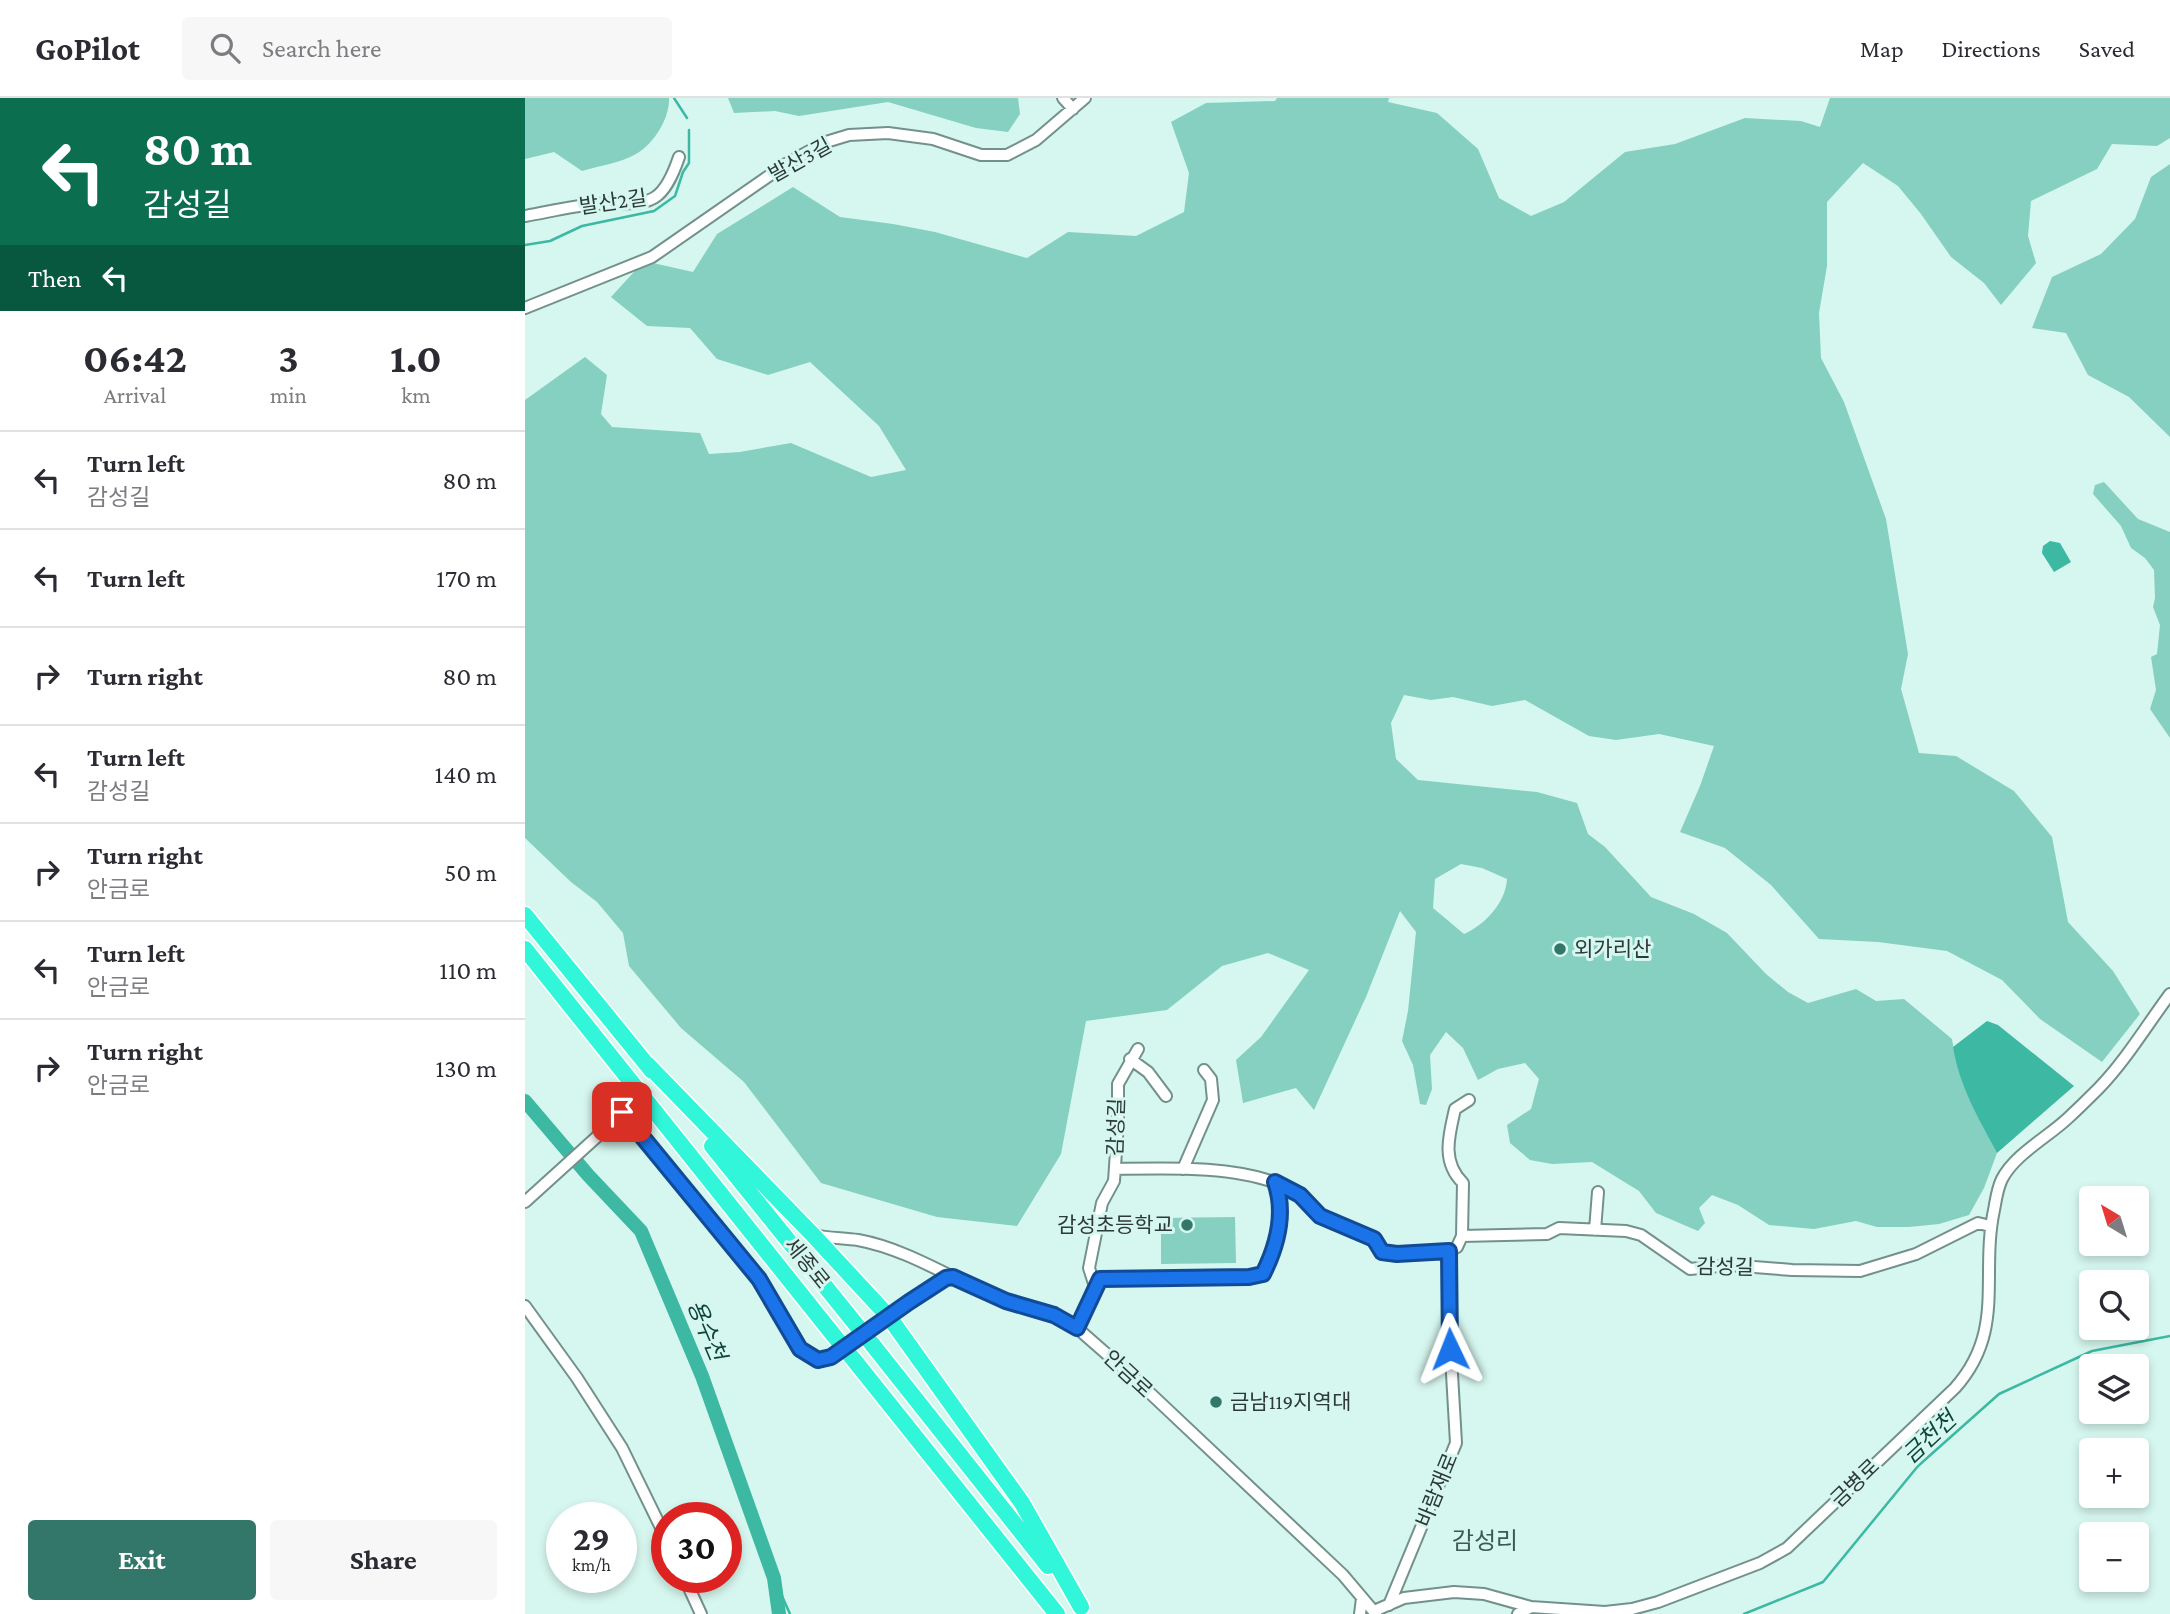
<!DOCTYPE html>
<html lang="en">
<head>
<meta charset="utf-8">
<style>
  :root { --surface:#fff; --page:#f7f7f7; --text:#2b2b33; --muted:#7c7c81; --line:#e1e1e2; --accent:#33776b }
  body { margin:0; font-family:"Crimson Pro","Noto Sans KR",serif; background:var(--page); color:var(--text); height:100vh; display:flex; flex-direction:column; font-size:26px; white-space:nowrap }
  * { box-sizing:border-box; margin:0 }
  p { font-size:23px; color:var(--muted) }
  .icon { flex:none; width:38px; height:38px; fill:none; stroke:currentColor; stroke-width:2; stroke-linecap:round; stroke-linejoin:round }
  .map { position:relative; flex:1; overflow:hidden }
  .details { display:flex; flex-direction:column; background:var(--surface); width:525px }
  .details>* { flex:none }
  .banner { background:#0b6e4f; color:#fff; overflow:hidden }
  .needle { width:46px; rotate:322deg }
  .controls { position:absolute; left:1554px; top:1088px; display:grid; gap:14px }
  .controls a { display:grid; place-items:center; width:70px; height:70px; border-radius:7px; background:var(--surface); box-shadow:0 4px 10px #0003; font-size:35px }
  .speed { position:absolute; left:21px; top:1404px; display:flex; gap:14px; font-size:35px; font-weight:700; text-align:center }
  .speed>* { display:grid; place-content:center; width:91px; height:91px; border-radius:50%; background:var(--surface); box-shadow:0 4px 10px #0003; line-height:1 }
  .speed small { font-size:18px; font-weight:400 }
  .speed .limit { border:10px solid #d22; background:#fff; color:#111 }
  .pin { position:absolute; display:grid; place-items:center; width:60px; height:60px; color:#fff; margin:-30px; border-radius:14px; box-shadow:0 4px 10px #0006 }
  .me { position:absolute; width:77px; margin:-38px; rotate:358deg; stroke-linejoin:round; filter:drop-shadow(0 0 5px #0008) }
  .turn { display:flex; align-items:center; gap:24px; height:147px; padding:0 28px; font-size:32px }
  .turn .icon { width:91px; height:91px; stroke-width:2.5 }
  .turn b { display:block; font-size:49px; line-height:60px }
  .then { display:flex; align-items:center; height:66px; padding:0 28px; background:#0003; gap:14px; font-size:26px }
  .eta { display:flex; justify-content:space-evenly; align-items:center; height:119px; text-align:center }
  .eta b { font-size:42px; font-weight:700; line-height:49px }
  .action { display:flex; gap:14px; margin-top:auto; padding:14px 28px }
  .action a { flex:1; height:80px; border-radius:7px; background:var(--accent); color:#fff; font-size:28px; font-weight:700; line-height:80px; text-align:center }
  .action a+a { background:var(--page); color:var(--text) }
  ul { padding:0; list-style:none }
  li { display:flex; align-items:center; gap:21px; height:98px; padding:0 28px; border-top:2px solid var(--line) }
  li div { flex:1 }
  li b { display:block; font-size:26px }
  li em { font-style:normal }
  header { display:flex; align-items:center; gap:42px; box-sizing:border-box; height:98px; padding:0 35px; background:var(--surface); border-bottom:2px solid var(--line) }
  header strong { font-size:33px }
  nav { display:flex; gap:38px; margin-inline-start:auto; font-size:24px }
  .search { width:490px; height:63px; background:var(--page); display:flex; align-items:center; gap:18px; box-sizing:border-box; padding:0 24px; border-radius:7px; color:var(--muted); font-size:26px }
  main { display:flex; flex:1; min-height:0 }
  .map>svg:first-child { display:block }
</style>
</head>
<body>
<header>
<strong>GoPilot</strong>
<div class="search"><svg class="icon" aria-label="search" viewBox="0 0 24 24"><circle cx="10" cy="10" r="6"/><path d="M15 15l6 6"/></svg>Search here</div>
<nav><a>Map</a><a>Directions</a><a>Saved</a></nav>
</header>
<main>
<section class="details">
<div class="banner">
<div class="turn"><svg class="icon" aria-label="left" viewBox="0 0 24 24"><path d="M17 20v-9H6M10 6l-5 5 5 5"/></svg><div><b>80 m</b>감성길</div></div>
<div class="then">Then<svg class="icon" aria-label="left" viewBox="0 0 24 24"><path d="M17 20v-9H6M10 6l-5 5 5 5"/></svg></div>
</div>
<div class="eta">
<div><b>06:42</b><p>Arrival</p></div>
<div><b>3</b><p>min</p></div>
<div><b>1.0</b><p>km</p></div>
</div>
<ul>
<li><svg class="icon" aria-label="left" viewBox="0 0 24 24"><path d="M17 20v-9H6M10 6l-5 5 5 5"/></svg><div><b>Turn left</b><p>감성길</p></div><em>80 m</em></li>
<li><svg class="icon" aria-label="left" viewBox="0 0 24 24"><path d="M17 20v-9H6M10 6l-5 5 5 5"/></svg><div><b>Turn left</b></div><em>170 m</em></li>
<li><svg class="icon" aria-label="right" viewBox="0 0 24 24"><path d="M7 20v-9h11M14 6l5 5-5 5"/></svg><div><b>Turn right</b></div><em>80 m</em></li>
<li><svg class="icon" aria-label="left" viewBox="0 0 24 24"><path d="M17 20v-9H6M10 6l-5 5 5 5"/></svg><div><b>Turn left</b><p>감성길</p></div><em>140 m</em></li>
<li><svg class="icon" aria-label="right" viewBox="0 0 24 24"><path d="M7 20v-9h11M14 6l5 5-5 5"/></svg><div><b>Turn right</b><p>안금로</p></div><em>50 m</em></li>
<li><svg class="icon" aria-label="left" viewBox="0 0 24 24"><path d="M17 20v-9H6M10 6l-5 5 5 5"/></svg><div><b>Turn left</b><p>안금로</p></div><em>110 m</em></li>
<li><svg class="icon" aria-label="right" viewBox="0 0 24 24"><path d="M7 20v-9h11M14 6l5 5-5 5"/></svg><div><b>Turn right</b><p>안금로</p></div><em>130 m</em></li>
</ul>
<div class="action"><a>Exit</a><a>Share</a></div>
</section>
<div class="map">
<svg width="1645" height="1516" viewBox="0 0 1645 1516">
  <rect width="100%" height="100%" fill="#d6f7ef"/>
  <path fill="#85d0c0" fill-rule="evenodd" d="M0,0H144C145,20 129,46 111,56C96,65 73,68 57,73L29,54L0,61Z
    M203,0H493L495,16L483,34L451,30L363,4L274,18L250,13L209,15Z
    M752,0H864L863,4L912,15L953,51L974,100L1006,118L1039,104L1100,54L1150,46L1220,20L1276,23L1295,29L1305,0H1645V40L1632,48L1587,46L1572,71L1506,103L1503,138L1511,165L1476,207L1459,185L1426,159L1396,116L1373,88L1338,65L1302,104V168L1294,215L1296,260L1319,304L1361,421L1383,556L1376,591L1394,655L1431,658L1489,693L1527,739L1543,824L1588,873L1615,916L1577,964L1515,921L1477,882L1422,853L1353,844L1294,841L1246,787L1200,750L1155,734L1175,688L1189,648L1134,636L1091,642L1064,638L1000,602L967,608L928,599L906,602L879,597L866,625L871,661L893,682L1012,694L1052,705L1063,736L1080,749L1126,799L1169,816L1202,835L1241,876L1263,894L1283,905L1331,891L1351,903L1379,901L1427,941C1433,983 1452,1019 1472,1055L1459,1090L1444,1117L1414,1126L1384,1129H1352L1331,1123L1289,1131L1244,1127L1213,1107L1187,1097L1174,1110L1180,1125L1173,1133L1131,1115L1114,1093L1067,1064L1027,1066L1005,1062L985,1045L982,1027L1006,1011L1014,981L1000,965L973,971L953,982L938,950L921,934L905,957L907,991L901,1007L895,1006L888,967L877,943L883,913L891,834L875,813L841,899L789,1012L771,990L718,1005L711,962L736,939L784,872L743,855L697,868L642,912L561,923L536,1056L492,1128L412,1119L296,1085L219,984L156,930L104,868L98,835L72,804L46,784L0,740V302L60,259L82,277L76,316L87,329L175,335L184,356L215,354L266,345L346,379L381,372L354,328L285,264L243,277L192,261L165,230L122,228L86,199L119,163L168,174L192,136L268,89L315,119L368,126L410,134L502,160L543,134L611,138L659,114L664,75L646,24L681,5L750,3ZM936,766L957,770L982,781C981,804 960,827 939,836L908,810L910,781Z
    M1645,66V339L1604,299L1563,277L1541,235L1507,230L1527,179L1576,156L1610,121L1626,79Z
    M1579,384L1613,421L1645,434V640L1625,611L1631,592L1626,559L1632,556L1635,527L1628,509L1630,500L1629,472L1620,460L1606,450L1596,428L1568,396L1570,387Z
    M710,1119L711,1165L636,1166V1120Z"/>
  <path fill="#3cb8a3" d="M1525,443L1535,445L1546,464L1529,474L1517,455L1518,448Z
    M1462,923L1473,927L1549,988L1472,1055C1454,1022 1434,987 1428,949Z"/>
  <g fill="none" stroke-linecap="round" stroke-linejoin="round">
    <path stroke="#3cb8a3" stroke-width="2.5" d="M149,0L162,20
      M0,147L25,143L57,128L129,113L150,98L158,74L164,65V32
      M249,1480L265,1516
      M1219,1516L1298,1484L1393,1368L1474,1296L1567,1253L1645,1238"/>
    <path stroke="#3cb8a3" stroke-width="14" d="M0,1003L63,1077L116,1133L177,1278L249,1480L254,1516"/>
    <g stroke="#73918a" stroke-width="14">
      <path id="minor" d="M538,0L548,11
        M0,118C23,114 47,108 70,106C120,103 135,115 154,59
        M0,210L127,159L261,66L301,44L324,37L363,35L408,41L456,57H482L511,42L560,0
        M605,961L623,974L641,998
        M97,1014L234,1181L275,1251C286,1260 292,1262 306,1259L421,1180L428,1179L481,1203L529,1217L552,1230L609,1280L818,1477L851,1516
        M590,1071C641,1070 714,1067 761,1089C776,1096 784,1111 798,1119C820,1130 844,1132 857,1154L872,1156L924,1153L932,1149L937,1138L1022,1136L1034,1130L1101,1133L1116,1137L1165,1171L1204,1167L1267,1172L1335,1173L1391,1156L1453,1125L1465,1128
        M658,1071L688,1002L686,981L679,972
        M0,1104L118,997
        M1070,1132L1073,1094
        M288,1137C303,1140 318,1140 333,1142C366,1148 398,1164 428,1179
        M937,1138L938,1085C916,1064 924,1037 930,1011L944,1002
        M571,1192L575,1181L584,1179H724L738,1176C752,1148 761,1115 750,1084
        M0,1208L52,1280L97,1350L142,1442
        M552,1230L571,1192L564,1170L577,1105L589,1083L593,1024V986L613,951
        M159,1479L176,1516
        M864,1507L931,1345L923,1207L924,1153
        M849,1513L879,1500L929,1494L959,1496L1006,1509L1080,1514L1107,1511L1133,1504L1235,1465L1262,1450L1430,1290C1481,1233 1455,1178 1469,1112C1471,1102 1472,1091 1477,1081C1490,1056 1523,1039 1543,1020C1554,1010 1564,1000 1574,990C1601,962 1622,927 1645,896
        M835,1516L837,1500
        M993,1516L1006,1509"/>
    </g>
    <g stroke="#fff" stroke-width="19">
      <path id="highway" d="M0,817L127,973
        M0,851L314,1244
        M122,966L288,1137L364,1219L497,1405L556,1509
        M187,1048L333,1229
        M347,1246L523,1468
        M329,1262L532,1516"/>
    </g>
    <use href="#minor" stroke="#fff" stroke-width="10"/>
    <use href="#highway" stroke="#31f6d9" stroke-width="16"/>
    <g stroke="#fff" stroke-width="19" stroke-linecap="butt">
      <path id="highway-bridge" d="M333,1229L347,1246
        M314,1244L329,1262"/>
    </g>
    <use href="#highway-bridge" stroke="#31f6d9" stroke-width="16"/>
  </g>
  <g fill="none" stroke-linecap="round" stroke-linejoin="round">
    <g stroke="#114b97" stroke-width="18">
      <path id="route" d="M97,1014L234,1181L275,1251L293,1262L306,1259L384,1204L421,1180L428,1179L481,1203L529,1217L552,1230L575,1181L724,1179L738,1176C752,1148 761,1115 750,1084L775,1097L795,1118L849,1141L857,1154L872,1156L924,1153L925,1251"/>
    </g>
    <use href="#route" stroke="#1a73e8" stroke-width="12"/>
  </g>
  <g fill="#33776b" stroke="#d6f7ef" stroke-width="2.5">
    <circle cx="1035" cy="851" r="7"/>
    <circle cx="662" cy="1127" r="7"/>
    <circle cx="691" cy="1304" r="7"/>
  </g>
  <g text-anchor="middle" dominant-baseline="central" stroke-width="6" stroke-linejoin="round" paint-order="stroke">
    <g font-size="21" fill="#2d3a37" stroke="#d6f7ef">
      <text transform="translate(275 62) rotate(-29)">발산3길</text>
      <text transform="translate(88 104) rotate(-8)">발산2길</text>
      <text transform="translate(591 1029) rotate(-88)">감성길</text>
      <text transform="translate(282 1165) rotate(51)">세종로</text>
      <text transform="translate(1200 1169) rotate(1)">감성길</text>
      <text transform="translate(603 1276) rotate(43)">안금로</text>
      <text transform="translate(1330 1385) rotate(-44)">금병로</text>
      <text transform="translate(912 1392) rotate(-68)">바람재로</text>
    </g>
    <g font-size="21" fill="#2d3a37" stroke="#d6f7ef" text-anchor="start">
      <text x="1049" y="851">외가리산</text>
      <text x="648" y="1127" text-anchor="end">감성초등학교</text>
      <text x="705" y="1304">금남119지역대</text>
    </g>
    <g font-size="23" font-style="italic" fill="#0e443b" stroke="#d6f7ef">
      <text transform="translate(182 1232) rotate(67)">용수천</text>
      <text transform="translate(1404 1339) rotate(-43)">금천천</text>
    </g>
    <g font-size="24" fill="#3d5953" stroke="#d6f7ef">
      <text x="960" y="1442">감성리</text>
    </g>
  </g>
</svg>
<div class="controls">
<a><svg class="needle" viewBox="-14 -14 28 28"><path d="M0-13l5 13h-10z" fill="#e53935"/><path d="M0 13l5-13h-10z" fill="#7c7c81"/></svg></a>
<a><svg class="icon" aria-label="search" viewBox="0 0 24 24"><circle cx="10" cy="10" r="6"/><path d="M15 15l6 6"/></svg></a>
<a><svg class="icon" aria-label="layers" viewBox="0 0 24 24"><path d="M12 4l9 5-9 5-9-5zM3 14l9 5 9-5"/></svg></a>
<a>+</a>
<a>−</a>
</div>
<div class="speed"><div>29<small>km/h</small></div><div class="limit">30</div></div>
<div class="pin" style="left:97px;top:1014px;background:#d93025"><svg class="icon" aria-label="arrive" viewBox="0 0 24 24"><path d="M6 21V4h12l-3 4 3 4H6"/></svg></div>
<svg class="me" style="left:925px;top:1251px" viewBox="-20 -20 40 40"><path d="M0-17L14 15 0 8-14 15z" fill="#1a73e8" stroke="#fff" stroke-width="4"/></svg>
</div>
</main>
</body>
</html>
